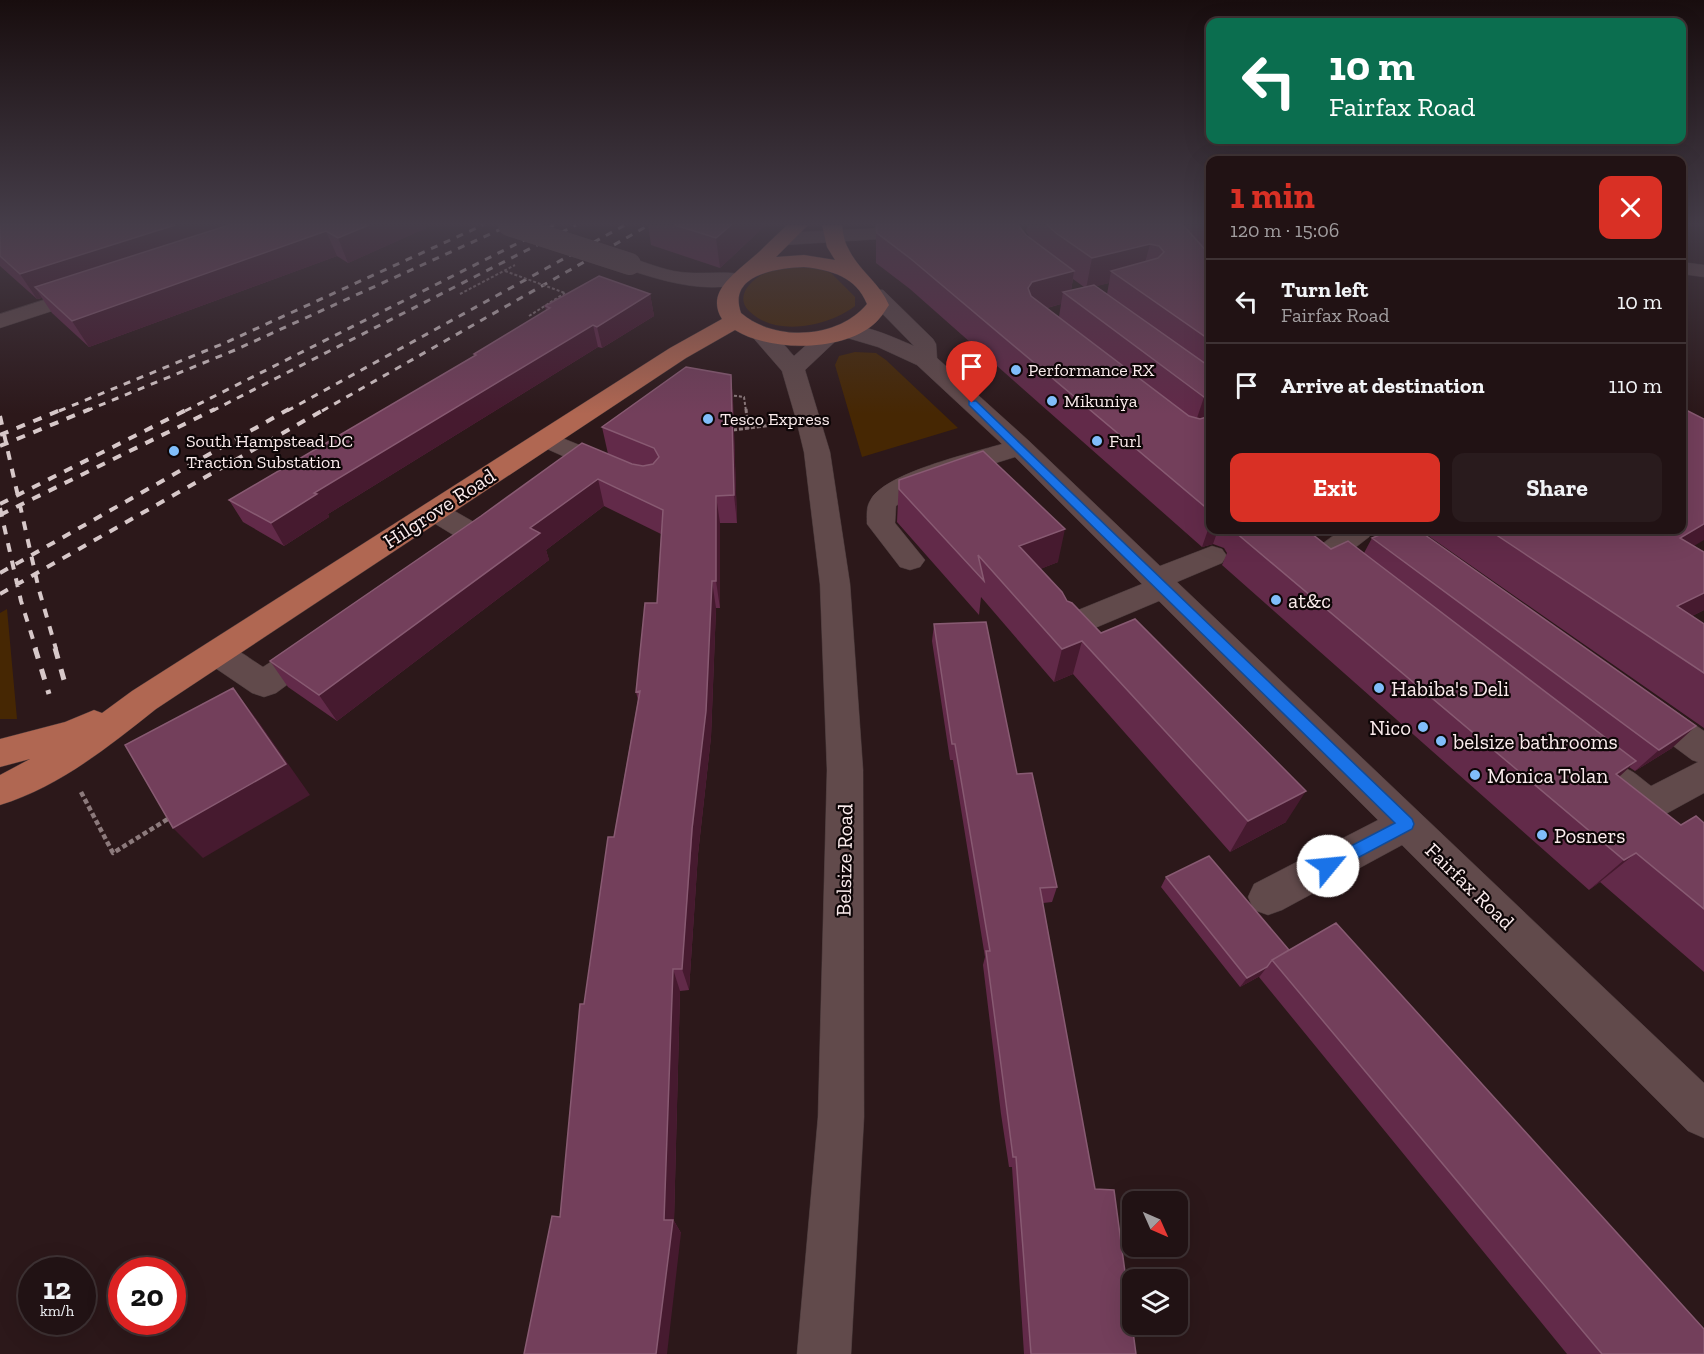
<!DOCTYPE html>
<html lang="en">
<head>
<meta charset="utf-8">
<style>
  :root { --surface:#211214; --page:#291b1d; --text:#f1f3f6; --muted:#a29ea0; --line:#3e3234; --accent:#d93025 }
  body { margin:0; font-family:"Zilla Slab",serif; background:var(--page); color:var(--text); height:100vh; display:flex; flex-direction:column; font-size:22px; white-space:nowrap }
  * { box-sizing:border-box; margin:0 }
  p { font-size:20px; color:var(--muted) }
  .icon { flex:none; width:33px; height:33px; fill:none; stroke:currentColor; stroke-width:2; stroke-linecap:round; stroke-linejoin:round }
  .map { position:relative; flex:1; overflow:hidden }
  .drawer { position:absolute; left:1206px; top:156px; width:480px; height:378px; display:flex; flex-direction:column; background:var(--surface); border-radius:12px; box-shadow:0 6px 24px #0002,0 0 0 2px var(--line) }
  .drawer>* { flex:none }
  .top-card { position:absolute; left:1206px; top:18px; width:480px; height:126px; border-radius:12px; box-shadow:0 6px 24px #0002,0 0 0 2px var(--line); background:#0b6e4f; color:#fff; overflow:hidden }
  .needle { width:39px; rotate:135deg }
  .controls { position:absolute; left:1122px; top:1191px; display:grid; gap:12px }
  .controls a { display:grid; place-items:center; width:66px; height:66px; border-radius:12px; background:var(--surface); box-shadow:0 6px 24px #0002,0 0 0 2px var(--line); font-size:30px }
  .speed { position:absolute; left:18px; top:1257px; display:flex; gap:12px; font-size:30px; font-weight:700; text-align:center }
  .speed>* { display:grid; place-content:center; width:78px; height:78px; border-radius:50%; background:var(--surface); box-shadow:0 6px 24px #0002,0 0 0 2px var(--line); line-height:1 }
  .speed small { font-size:15px; font-weight:400 }
  .speed .limit { border:9px solid #d22; background:#fff; color:#111 }
  .pin { position:absolute; display:grid; place-items:center; width:51px; height:51px; color:#fff; margin:-62px -26px; border-radius:50% 50% 50% 0; rotate:-45deg; box-shadow:0 0 6px #0007 }
  .pin .icon { rotate:45deg }
  .me { position:absolute; width:66px; margin:-33px; rotate:62deg; stroke-linejoin:round; filter:drop-shadow(0 0 4px #0008) }
  .turn { display:flex; align-items:center; gap:21px; height:126px; padding:0 24px; font-size:27px }
  .turn .icon { width:78px; height:78px; stroke-width:2.5 }
  .turn b { display:block; font-size:42px; line-height:51px }
  .round { display:grid; place-items:center; flex:none; width:63px; height:63px; border-radius:12px; background:var(--page) }
  .headline { display:flex; align-items:center; justify-content:space-between; height:102px; padding:0 24px }
  h1 { font-size:36px; font-weight:800; line-height:45px; color:var(--accent) }
  .primary-button { display:flex; gap:12px; margin-top:auto; padding:12px 24px }
  .primary-button a { flex:1; height:69px; border-radius:12px; background:var(--accent); color:#fff; font-size:24px; font-weight:800; line-height:69px; text-align:center }
  .primary-button a+a { background:var(--page); color:var(--text) }
  ul { padding:0; list-style:none }
  li { display:flex; align-items:center; gap:18px; height:84px; padding:0 24px; border-top:2px solid var(--line) }
  li div { flex:1 }
  li b { display:block; font-size:22px }
  li em { font-style:normal }
  .map>svg:first-child { display:block }
</style>
</head>
<body>
<div class="map">
<svg width="1704" height="1354" viewBox="0 0 1704 1354">
  <rect width="100%" height="100%" fill="#2c181a"/>
  <path fill="#462703" d="M812,266L831,273L855,297V306C829,326 776,338 749,311C730,292 763,270 780,268C790,266 802,267 812,266Z
    M855,352L876,353L886,360L958,428L862,457L835,365L839,356Z
    M7,609L17,719H0V613Z"/>
  <g fill="none" stroke-linecap="round" stroke-linejoin="round">
    <g stroke="#463738" stroke-width="1">
      <path id="minor" d="M920,226L927,228L930,232L927,236L784,245L777,243L774,239L777,235L784,233Z
        M630,258C646,262 663,270 680,272C701,275 726,270 745,275L748,279L745,283C703,294 663,281 623,268L620,264L623,260Z
        M1682,262L1704,265V277L1682,274Z
        M90,285L98,286L101,291L98,296L0,328V314Z
        M875,289L883,290L933,339L936,344L937,358L1029,441L1160,566L1212,546L1222,549L1227,556L1222,563L1177,582L1704,1083V1138L1688,1131L1402,845L1282,910L1268,915L1254,910L1248,897L1254,884L1378,820L1159,601L1083,633L1072,636L1061,633L1056,625L1061,617L1142,584L1015,457L925,485L896,506L895,523L925,560L920,567L910,570L900,567L867,524C867,517 866,507 870,501C883,473 972,453 1002,444L917,365L878,347L841,336L805,370L830,452L850,584L863,770L864,1117L851,1354H797L818,1117L827,770L820,584L804,452L796,419L782,371L749,333L752,328C771,323 782,343 794,356L823,330H837L839,326C859,321 895,338 914,346L864,295L867,290Z
        M545,431L621,462L625,468L621,474L612,476L603,474L536,444L532,439L536,434Z
        M434,502L444,505L486,529L490,536C480,552 458,566 440,561L435,554L440,547L455,536L424,517L420,511L424,505Z
        M1341,530H1373L1369,537L1347,554L1363,566L1367,573L1363,580C1343,586 1324,571 1313,554L1318,547Z
        M315,636L326,640L331,648L326,656L276,693L264,697L252,693L205,661L200,653L205,645C227,638 245,656 263,667L304,640Z
        M1649,697L1661,701L1704,731V793L1662,816L1649,821L1636,816L1604,791L1599,780L1604,769C1626,762 1634,773 1651,786L1698,762L1692,760L1637,719L1632,710L1637,701Z"/>
    </g>
    <g stroke="#463738" stroke-width="1">
      <path id="major" d="M787,225H808L776,257L804,255L835,260L827,247L822,225H842C843,232 844,241 848,248C858,270 879,282 889,305C885,311 880,319 874,324C842,352 770,352 735,330L686,358L156,709C108,747 59,787 0,805V775L30,759L0,767V739L65,722L94,710L102,713L132,691L670,348L722,319C707,295 729,278 745,264C760,252 773,238 787,225ZM804,267C832,270 856,277 867,304C838,339 775,342 741,313C727,274 778,268 804,267Z"/>
    </g>
    <path stroke="#8c7a7c" stroke-width="2" stroke-dasharray="3 2" stroke-linecap="butt" d="M460,294L515,265
      M529,316L565,293
      M729,395L744,397L746,411"/>
    <path stroke="#8c7a7c" stroke-width="3" stroke-dasharray="4 2" stroke-linecap="butt" d="M746,409L748,429
      M733,430L773,425"/>
    <path stroke="#8c7a7c" stroke-width="4.5" stroke-dasharray="5 3" stroke-linecap="butt" d="M81,792L113,853L171,817"/>
    <use href="#minor" fill="#614a4b" fill-rule="evenodd"/>
    <use href="#major" fill="#b06752" fill-rule="evenodd"/>
    <path stroke="#d7c8c9" stroke-width="3" stroke-dasharray="7 7" stroke-linecap="butt" d="M59,411L227,342L483,225
      M86,411L235,350L510,225
      M185,411L554,225
      M212,411L576,225
      M287,411L625,225
      M322,411L649,225"/>
    <path stroke="#d7c8c9" stroke-width="4" stroke-dasharray="9 9" stroke-linecap="butt" d="M0,416L39,590L56,649
      M0,435L63,409
      M0,446L90,409
      M0,504L188,409
      M0,508L21,601L36,649
      M0,515L215,409
      M0,573L289,409
      M0,594L325,409"/>
    <path stroke="#d7c8c9" stroke-width="5" stroke-dasharray="11 11" stroke-linecap="butt" d="M35,648L49,694
      M55,648L66,687"/>
    <g stroke="#463738" stroke-width="22" stroke-linecap="butt">
      <path id="minor-bridge" d="M509,225L630,264"/>
    </g>
    <path stroke="#8c7a7c" stroke-width="2" stroke-dasharray="3 2" stroke-linecap="butt" d="M505,271L565,293"/>
    <use href="#minor-bridge" stroke="#614a4b" stroke-width="22"/>
  </g>
  <path fill="#622a49" fill-rule="evenodd" d="M0,225L426,228L348,263L337,256L89,347L52,313L42,298L37,299L0,266Z
    M648,225H766L720,268L651,245Z
    M876,225L1026,235L1030,238L1026,231L1027,225H1210V530H1307L1331,549L1364,553L1372,538L1672,748L1635,771L1629,767L1619,776L1681,825L1704,823V972L1600,882L1589,890L1222,565L1227,553L1224,548L1213,544L1202,547L910,289L876,263ZM1073,279L1084,287L1071,290ZM1109,283L1107,294L1096,286ZM1061,304L1059,317L1047,308Z
    M650,294L654,316L602,348L598,347L328,514L329,517L284,546L243,522L229,500L474,356V354L546,311L545,306Z
    M731,375L733,401L737,523H720V608H716L711,737L698,854L689,990L680,991L674,1221L681,1233L560,1217L584,1004L638,700L636,692L657,603L661,534L604,506L546,550L549,560L337,721L288,687L270,661L608,454L602,427Z
    M899,480L1058,562L1040,569L1067,601L1101,633L1286,822L1230,852L1073,674L1054,682L981,597L979,615L897,522Z
    M1420,530H1682L1694,546L1704,552V610L1692,616L1704,624V728Z
    M934,624L1017,774L1057,887L1052,902L1043,903L1095,1189L1136,1354H1024L1012,1167H1009L1001,1114L983,965L985,957L953,760H950L932,641Z
    M1166,877L1289,950L1704,1354H1567L1259,977L1260,976L1240,987L1161,887Z"/>
  <path fill="#461a2f" d="M175,225H263L35,287L42,298L37,299L20,274Z
    M369,225H425L426,228L348,263L338,238Z
    M731,225H766L720,268L716,238Z
    M326,231L337,256L89,347L72,321Z
    M1150,244L1142,274L1111,271L1109,283L1086,289L1092,258Z
    M1074,271L1070,297L1063,292L1061,304L1027,313L1028,288L1032,282Z
    M650,294L654,316L602,348L597,327Z
    M593,325L598,347L328,514L329,517L284,546L271,523L314,493Z
    M731,375L733,401L737,523L734,495Z
    M1210,395V425L1193,430L1204,397Z
    M598,479L604,506L546,550L549,560L337,721L319,695L530,528Z
    M716,496L720,523V608L716,581Z
    M1210,524V530H1218L1213,544L1202,547Z
    M1704,524V540L1652,571L1680,538Z
    M1065,529L1058,562L1013,580L1019,546Z
    M712,581L716,608L711,737L698,854L689,990L682,969Z
    M1704,593V610L1651,637L1677,606Z
    M1082,641L1073,674L1054,682L1062,649Z
    M233,688L258,721L310,795L203,858L173,828Z
    M1696,726L1672,748L1635,771L1659,750Z
    M1636,761L1603,792L1616,774Z
    M1306,791L1286,822L1230,852L1248,821Z
    M1636,853L1600,882L1589,890L1624,860Z
    M1267,967L1260,976L1240,987L1247,978Z
    M673,969L680,991L674,1221L681,1233L667,1354H656L664,1220Z"/>
  <path fill="#733f5b" stroke="#885a72" stroke-width="1.5" d="M0,225H175L20,274L0,256Z
    M229,225H369L338,238L326,231L72,321L35,287Z
    M675,225H731L716,238Z
    M876,225H1018L1026,235L1074,271L1032,282L1028,288L1031,296L1189,416L1200,419L1210,416V511L911,259L877,233Z
    M1047,225H1183L1210,255V340L1111,271L1158,258L1164,252L1159,246L1150,244L1092,258L1056,233Z
    M599,276L650,294L597,327L593,325L314,493L317,494L271,523L229,500L476,355L474,354L550,308L545,306Z
    M1094,285L1210,367V395L1204,397L1063,292Z
    M686,367L731,375L734,495L716,496V581H712L706,711L692,829L682,969H673L664,1220H673L656,1354H524L552,1216L560,1217L580,1004H584L608,837H614L640,691L636,692L645,603H657L663,510L598,479L530,528L540,533L319,695L270,661L481,516L582,443L632,464L643,466L653,464L659,457L654,448L602,427Z
    M1682,408L1704,419V524L1680,538L1704,552V593L1677,606L1704,624V673L1489,530H1682Z
    M983,451L1065,529L1019,546L1062,592L1067,601L1072,603L1101,633L1135,619L1306,791L1248,821L1082,641L1062,649L978,555L984,581L899,489V480Z
    M1237,530H1307L1331,549L1348,541L1636,761L1616,774L1681,825L1696,816L1704,823V909L1636,853L1624,860L1235,532Z
    M1392,530H1418L1696,726L1659,750L1372,538Z
    M986,622L1017,774L1032,773L1057,887L1040,888L1095,1189L1114,1190L1136,1354H1031L1016,1157H1013L1006,1103L986,951H990L955,744H952L934,624Z
    M233,688L286,764L173,828L125,745Z
    M1209,856L1289,950L1272,960L1267,967L1247,978L1166,877Z
    M1336,923L1704,1329V1354H1602L1272,960Z"/>
  <linearGradient id="sky" x2="0" y2="1"><stop stop-color="#180d0e"/><stop offset="0.54" stop-color="#453d49"/><stop offset="1" stop-color="#453d49" stop-opacity="0"/></linearGradient>
  <rect width="1704" height="414" fill="url(#sky)"/>
  <path fill="#1a73e8" stroke="#114b97" stroke-width="1.5" d="M969,401H976L1412,819L1414,824L1412,829L1333,871L1328,873L1322,871L1320,866L1322,861L1395,823L969,405Z"/>
  <g fill="#80bdfa" stroke="#0e0607" stroke-width="2">
    <circle cx="1016" cy="370" r="6"/>
    <circle cx="1052" cy="401" r="6"/>
    <circle cx="708" cy="419" r="6"/>
    <circle cx="1097" cy="441" r="6"/>
    <circle cx="174" cy="451" r="6"/>
    <circle cx="1276" cy="600" r="6"/>
    <circle cx="1379" cy="688" r="6"/>
    <circle cx="1423" cy="727" r="6"/>
    <circle cx="1441" cy="741" r="6"/>
    <circle cx="1475" cy="775" r="6"/>
    <circle cx="1542" cy="835" r="6"/>
  </g>
  <g text-anchor="middle" dominant-baseline="central" stroke-width="4.5" stroke-linejoin="round" paint-order="stroke">
    <g font-size="18" fill="#fbeced" stroke="#0e0607" text-anchor="start">
      <text x="1028" y="370">Performance RX</text>
      <text x="1064" y="401">Mikuniya</text>
      <text x="720" y="419">Tesco Express</text>
      <text x="186" y="441">South Hampstead DC<tspan x="186" dy="21">Traction Substation</tspan></text>
      <text x="1109" y="441">Furl</text>
    </g>
    <g font-size="21" fill="#fbeced" stroke="#0e0607">
      <text transform="translate(439 508) rotate(-33)">Hilgrove Road</text>
      <text transform="translate(844 860) rotate(-89)">Belsize Road</text>
      <text transform="translate(1470 886) rotate(44)">Fairfax Road</text>
    </g>
    <g font-size="21" fill="#fbeced" stroke="#0e0607" text-anchor="start">
      <text x="1288" y="600">at&amp;c</text>
      <text x="1391" y="688">Habiba's Deli</text>
      <text x="1411" y="727" text-anchor="end">Nico</text>
      <text x="1453" y="741">belsize bathrooms</text>
      <text x="1487" y="775">Monica Tolan</text>
      <text x="1554" y="835">Posners</text>
    </g>
  </g>
</svg>
<div class="controls">
<a><svg class="needle" viewBox="-14 -14 28 28"><path d="M0-13l5 13h-10z" fill="#e53935"/><path d="M0 13l5-13h-10z" fill="#a29ea0"/></svg></a>
<a><svg class="icon" aria-label="layers" viewBox="0 0 24 24"><path d="M12 4l9 5-9 5-9-5zM3 14l9 5 9-5"/></svg></a>
</div>
<div class="speed"><div>12<small>km/h</small></div><div class="limit">20</div></div>
<div class="pin" style="left:972px;top:403px;background:#d93025"><svg class="icon" aria-label="arrive" viewBox="0 0 24 24"><path d="M6 21V4h12l-3 4 3 4H6"/></svg></div>
<svg class="me" style="left:1328px;top:866px" viewBox="-20 -20 40 40"><circle r="19" fill="#fff"/><path d="M0-13L10 11 0 6-10 11z" fill="#1a73e8"/></svg>
<div class="top-card">
<div class="turn"><svg class="icon" aria-label="left" viewBox="0 0 24 24"><path d="M17 20v-9H6M10 6l-5 5 5 5"/></svg><div><b>10 m</b>Fairfax Road</div></div>
</div>
<section class="drawer">
<div class="headline"><div><h1>1 min</h1><p>120 m · 15:06</p></div><a class="round" style="background:#d93025;color:#fff"><svg class="icon" aria-label="close" viewBox="0 0 24 24"><path d="M6 6l12 12M18 6L6 18"/></svg></a></div>
<ul>
<li><svg class="icon" aria-label="left" viewBox="0 0 24 24"><path d="M17 20v-9H6M10 6l-5 5 5 5"/></svg><div><b>Turn left</b><p>Fairfax Road</p></div><em>10 m</em></li>
<li><svg class="icon" aria-label="arrive" viewBox="0 0 24 24"><path d="M6 21V4h12l-3 4 3 4H6"/></svg><div><b>Arrive at destination</b></div><em>110 m</em></li>
</ul>
<div class="primary-button"><a>Exit</a><a>Share</a></div>
</section>
</div>
</body>
</html>
